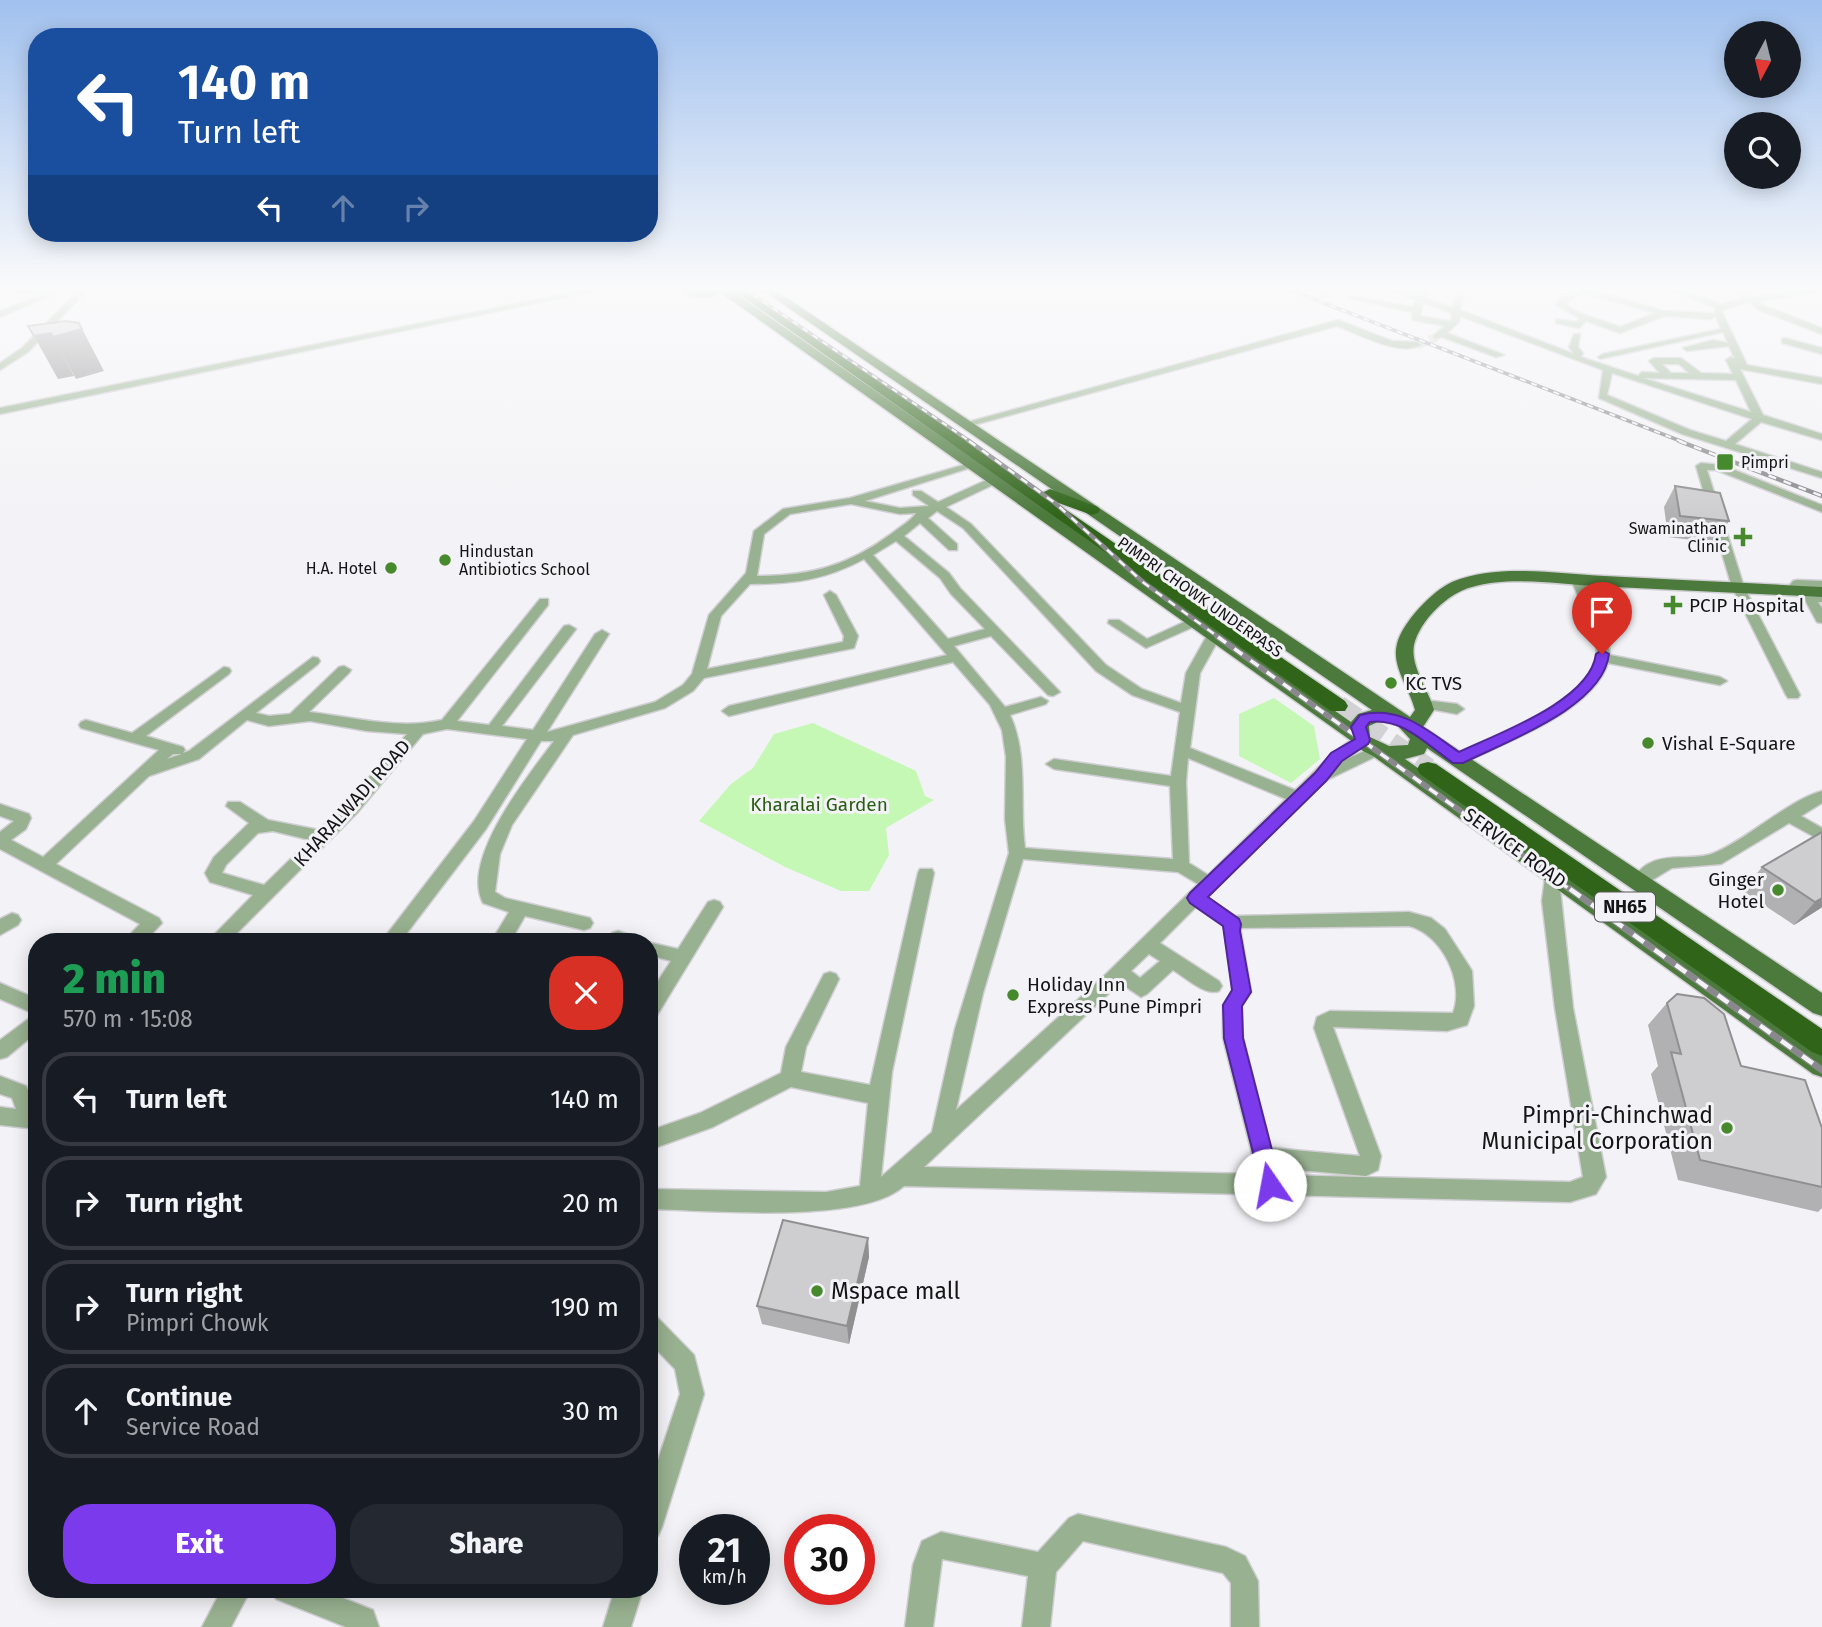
<!DOCTYPE html>
<html lang="en">
<head>
<meta charset="utf-8">
<style>
  :root { --surface:#171b24; --page:#242831; --text:#f1f3f6; --muted:#9ea1a6; --line:#363941; --accent:#7c3aed }
  body { margin:0; font-family:"Fira Sans",sans-serif; background:var(--page); color:var(--text); height:100vh; display:flex; flex-direction:column; font-size:26px; white-space:nowrap }
  * { box-sizing:border-box; margin:0 }
  p { font-size:23px; color:var(--muted) }
  .icon { flex:none; width:38px; height:38px; fill:none; stroke:currentColor; stroke-width:2; stroke-linecap:round; stroke-linejoin:round }
  .map { position:relative; flex:1; overflow:hidden }
  .side { position:absolute; left:28px; top:933px; width:630px; height:665px; display:flex; flex-direction:column; background:var(--surface); border-radius:28px; box-shadow:0 4px 18px #0003 }
  .side>* { flex:none }
  .banner { position:absolute; left:28px; top:28px; width:630px; height:214px; border-radius:28px; box-shadow:0 4px 18px #0003; background:#1a4fa0; color:#fff; overflow:hidden }
  .needle { width:46px; rotate:187deg }
  .controls { position:absolute; left:1724px; top:21px; display:grid; gap:14px }
  .controls a { display:grid; place-items:center; width:77px; height:77px; border-radius:50%; background:var(--surface); box-shadow:0 4px 18px #0003; font-size:35px }
  .speed { position:absolute; left:679px; top:1514px; display:flex; gap:14px; font-size:35px; font-weight:700; text-align:center }
  .speed>* { display:grid; place-content:center; width:91px; height:91px; border-radius:50%; background:var(--surface); box-shadow:0 4px 18px #0003; line-height:1 }
  .speed small { font-size:18px; font-weight:400 }
  .speed .limit { border:10px solid #d22; background:#fff; color:#111 }
  .pin { position:absolute; display:grid; place-items:center; width:60px; height:60px; color:#fff; margin:-72px -30px; border-radius:50% 50% 50% 0; rotate:-45deg; box-shadow:0 0 7px #0007 }
  .pin .icon { rotate:45deg }
  .me { position:absolute; width:77px; margin:-38px; rotate:348deg; stroke-linejoin:round; filter:drop-shadow(0 0 5px #0008) }
  .turn { display:flex; align-items:center; gap:24px; height:147px; padding:0 35px; font-size:32px }
  .turn .icon { width:91px; height:91px; stroke-width:2.5 }
  .turn b { display:block; font-size:49px; line-height:60px }
  .lanes { display:flex; align-items:center; height:66px; padding:0 35px; background:#0003; justify-content:center; gap:35px; direction:ltr }
  .lanes .off { opacity:.35 }
  .round { display:grid; place-items:center; flex:none; width:74px; height:74px; border-radius:28px; background:var(--page) }
  .headline { display:flex; align-items:center; justify-content:space-between; height:119px; padding:0 35px }
  h1 { font-size:42px; font-weight:800; line-height:52px; color:#1e9e55 }
  .cta { display:flex; gap:14px; margin-top:auto; padding:14px 35px }
  .cta a { flex:1; height:80px; border-radius:28px; background:var(--accent); color:#fff; font-size:28px; font-weight:800; line-height:80px; text-align:center }
  .cta a+a { background:var(--page); color:var(--text) }
  ul { padding:0; list-style:none }
  li { display:flex; align-items:center; gap:21px; height:94px; margin:0 14px 10px; padding:0 21px; border:4px solid var(--line); border-radius:28px }
  li div { flex:1 }
  li b { display:block; font-size:26px }
  li em { font-style:normal }
  .map>svg:first-child { display:block }
</style>
</head>
<body>
<div class="map">
<svg width="1822" height="1627" viewBox="0 0 1822 1627">
  <rect width="100%" height="100%" fill="#f3f3f7"/>
  <path fill="#c5f7b5" d="M1274,698L1314,726L1320,759L1291,783L1239,756V714Z
    M813,723L916,771L925,796L934,800L886,828L889,855L869,891H841L785,867L699,821L731,784L753,768L774,734Z"/>
  <g fill="none" stroke-linecap="round" stroke-linejoin="round">
    <path stroke="#d2d2d5" stroke-width="9" stroke-dasharray="9 4.5" stroke-linecap="butt" d="M1417,345L1437,337"/>
    <path stroke="#d2d2d5" stroke-width="22" stroke-dasharray="22 10" stroke-linecap="butt" d="M1338,706L1428,769"/>
    <g stroke="#cfcfd3" stroke-width="3">
      <path id="minor" d="M0,288L49,291L67,288L0,317V311L40,295L0,290Z
        M81,288H89L28,352L0,370V363L22,348Z
        M594,288H610L0,414V408Z
        M1322,288H1330L1327,297L1320,295Z
        M1386,288H1398L1418,295L1421,288H1429L1425,298L1452,308L1458,288H1466L1460,310L1574,354L1569,347L1574,334H1580L1578,347L1583,353L1581,357L1638,376L1642,372L1660,373L1649,361L1654,358H1681L1701,373L1733,374L1726,360L1731,357L1735,359L1729,346L1687,351L1683,348L1713,340L1728,343L1723,332L1600,359L1598,357L1603,354L1721,329L1714,312L1716,308L1666,288H1677L1721,304L1743,298L1731,288H1740L1752,297L1822,288V291L1757,301L1765,306L1822,328V334L1759,310L1749,302L1724,309L1722,312L1747,365L1822,378V384L1740,369L1763,415L1822,434V440L1761,422L1735,444L1822,472V478L1682,434L1599,398L1603,370L1460,316L1459,322L1447,333L1504,355L1496,357L1442,337L1434,339V335L1445,326L1413,320L1412,312L1349,298L1353,296L1413,307L1416,300ZM1423,302L1451,313L1452,319L1449,321L1420,316ZM1662,364H1679L1689,373H1671ZM1612,373L1752,419L1726,441L1690,430L1607,395ZM1643,378L1736,380L1751,412Z
        M1573,288H1586L1664,311L1711,313L1715,316L1711,319L1664,316L1620,333L1586,321L1579,328L1556,323V319L1577,322L1579,318L1556,305L1560,298L1574,290ZM1582,292L1655,313L1620,327L1580,313L1565,304Z
        M1338,320L1392,341L1417,342L1421,345C1400,357 1359,334 1337,326L970,426L961,424Z
        M1785,338L1822,348V354L1782,343V339Z
        M970,463L979,465L865,501L900,508L929,506L913,495V491H921L938,502L991,478H999V482L946,507L971,524L1106,665L1142,689L1181,703L1186,673L1209,632H1219L1221,635L1200,673L1190,748L1295,790C1311,777 1347,732 1368,737L1370,740L1342,761L1378,745L1385,750L1383,753L1327,780L1302,801L1206,897L1235,916L1409,912L1431,918L1445,929L1469,966L1472,971L1474,1006L1467,1025L1447,1031L1333,1027L1381,1156L1378,1170L1366,1176L1276,1168L1278,1175L1570,1182L1583,1177L1555,1008L1542,901L1546,870H1558L1573,1008L1606,1177L1596,1194L1570,1202L904,1186C862,1225 708,1210 649,1209V1189L826,1192L860,1186L868,1103L791,1087L713,1127L649,1150V1131L700,1113L781,1073L786,1047L824,974L830,972L836,974L839,979L806,1047L801,1072L870,1085L918,873L920,869H932L934,873L892,1072L881,1177L932,1132L955,1029L1009,853L1005,819L1006,757L1002,730L990,705L953,662L729,716L722,711L729,706L947,655L864,559C825,580 794,584 750,584L721,616L707,669L843,642L844,636L824,595L830,591L836,595L858,636L854,648L704,678L693,691L665,708L573,735L512,825L500,854L495,892L505,898L590,918L593,923L590,928L584,930L525,916L510,942H491L509,912L483,903C460,859 529,775 554,741H541L486,829L400,942H381L474,821L527,739L447,729L423,734L357,813L228,942H207L253,895L210,882L205,873L214,857L249,823L226,806L228,802H240L268,820L319,830L345,805L407,734L367,731L310,721L269,726L247,720L199,759L149,776L56,864L159,918L162,923L144,942H123L140,924L0,849V832L14,821L0,816V804L29,814L31,818L26,829L11,840L43,857L159,750L81,728L79,725L81,722L86,720L132,733L224,667L229,668L231,671L229,674L146,736L183,747L185,750L183,753L189,751L313,657L318,658L320,661L318,664L256,713L269,716L290,714L339,667L344,666L351,670L349,673L309,712C354,717 397,730 442,720L540,599H548V605L457,721L489,725L564,626L569,625L576,629L502,726L533,730L595,634L602,630L609,634L547,732L655,702L683,685L692,674L709,615L746,573L754,531L783,509L850,498ZM851,504L900,514L916,513C912,520 900,527 891,534C848,566 810,576 757,576L764,534L790,514ZM937,511L963,528L1096,671L1132,695L1180,712L1171,776L1054,759L1046,764L1054,769L1170,786L1173,859L1025,848C1019,804 1029,756 1010,715L1046,704L1048,701L1041,697L1005,707L954,646L991,636L1048,695L1053,696L1060,692L960,588L949,573L904,536L920,523L949,550H957V544L928,518ZM896,541L940,578L951,594L985,629L948,639L873,555ZM173,754H182L167,759ZM1188,758L1286,799L1208,875L1189,863L1186,782ZM273,831L310,840L264,885L222,873L226,865L258,833ZM1023,859L1178,872L1198,884L1106,974L956,1110L983,993ZM1196,907L1224,926L1233,990L1223,1005V1038L1257,1174L924,1167L1120,983L1141,997L1147,994L1173,970C1186,978 1205,996 1219,991L1222,986L1219,981L1160,943ZM1409,926C1442,934 1465,982 1453,1013L1330,1011L1317,1017L1314,1028L1360,1156L1271,1148L1243,1038L1241,1007L1251,992L1240,928ZM1149,954L1160,961L1140,978L1131,971Z
        M1701,463L1722,465L1822,505V512L1716,470H1707L1744,587L1800,695L1798,698H1788L1786,695L1732,587L1696,466Z
        M1577,576C1591,582 1609,639 1610,655L1720,677L1727,681L1720,685L1608,663C1592,712 1506,742 1463,763H1453L1451,759L1453,755C1489,738 1590,701 1596,657C1600,632 1580,602 1571,580Z
        M1797,580L1822,581V589H1800L1812,594H1822V602H1818L1822,608V623L1817,622L1805,600L1786,590L1793,581Z
        M1195,617L1200,618V624L1146,648L1108,623L1109,620H1119L1147,639Z
        M1424,700L1457,704L1464,709L1457,714L1419,707L1417,704L1419,701Z
        M1822,791V803L1801,816L1822,828V841L1789,823L1721,864L1672,868L1639,888L1633,886L1631,882C1652,845 1688,864 1714,853C1748,839 1787,801 1822,791Z
        M714,900L720,902L723,907L720,912L656,1017L649,1019V995L671,961L649,955L647,942L678,949L708,902Z
        M12,913L18,915L21,920L18,925L0,935V919Z
        M618,931L635,937L638,942H611L609,938L612,933Z
        M0,983L37,999V1032L7,1057L0,1059V1040L35,1014L0,999Z
        M0,1076L26,1086L37,1109V1129L0,1125V1107L16,1109L12,1098L0,1094Z
        M649,1313L657,1317L694,1355L704,1394L662,1527L658,1536L649,1540V1487L680,1394L675,1369L649,1342Z
        M1078,1514L1226,1547L1245,1556L1258,1581L1259,1627H1231V1583L1223,1573L1083,1541L1056,1572L1050,1627H1022L1028,1576L942,1559L933,1627H905L913,1565L922,1541L941,1532L1038,1552L1069,1518Z
        M222,1589H251L231,1627H202Z
        M272,1589H320L373,1610L379,1627H346L276,1599Z
        M615,1589H643L631,1627H603Z"/>
    </g>
    <g stroke="#cfcfd3" stroke-width="3">
      <path id="major" d="M686,288H696L695,291L728,288L1351,722L1358,714L1372,710L760,288H772L1410,717L1415,710C1410,689 1391,666 1397,644C1402,623 1432,591 1452,582C1498,563 1557,574 1605,576C1677,580 1750,583 1822,587V597C1746,593 1670,590 1594,586C1555,584 1510,576 1472,587C1448,593 1420,620 1414,645C1410,667 1429,690 1434,710L1423,727L1822,993V1016L1813,1013L1427,748L1424,754L1405,759L1822,1052V1077L1813,1074L1373,756L1363,751L1353,742L720,292C715,299 694,299 685,293ZM1380,721L1397,725L1410,739L1408,745L1389,746L1370,737L1369,726Z"/>
    </g>
    <g stroke="#cfcfd3" stroke-width="3">
      <path id="highway" d="M730,288H744L1042,493L1050,489L1098,507L1100,510L1098,513L1092,515L1053,501L1345,701L1348,706L1345,711H1331Z
        M1428,762L1436,764L1822,1029V1056L1812,1052L1420,774L1417,769L1420,764Z"/>
    </g>
    <use href="#minor" fill="#98b190" fill-rule="evenodd"/>
    <use href="#major" fill="#4c793c" fill-rule="evenodd"/>
    <use href="#highway" fill="#2f6419" fill-rule="evenodd"/>
    <g stroke="#89898d" stroke-width="3.5">
      <path id="rail-far3" d="M743,288L971,442
        M1285,288L1683,442"/>
    </g>
    <g stroke="#89898d" stroke-width="4.5">
      <path id="rail-far2" d="M969,441L1055,503L1144,583L1221,639
        M1679,441L1822,496"/>
    </g>
    <g stroke="#89898d" stroke-width="6">
      <path id="rail-far1" d="M1218,637L1572,891"/>
    </g>
    <g stroke="#89898d" stroke-width="7">
      <path id="rail" d="M1570,889L1822,1070"/>
    </g>
    <use href="#rail-far3" stroke="#f3f3f7" stroke-width="2" stroke-dasharray="6" stroke-linecap="butt"/>
    <use href="#rail-far2" stroke="#f3f3f7" stroke-width="2.5" stroke-dasharray="8" stroke-linecap="butt"/>
    <use href="#rail-far1" stroke="#f3f3f7" stroke-width="3.5" stroke-dasharray="10" stroke-linecap="butt"/>
    <use href="#rail" stroke="#f3f3f7" stroke-width="4.5" stroke-dasharray="13" stroke-linecap="butt"/>
  </g>
  <path fill="#b1b1b4" d="M1675,486L1729,521L1716,543L1668,537L1664,507Z
    M1822,832L1821,908L1794,925L1743,891L1762,867Z
    M1667,1003L1741,1066L1822,1128V1208L1818,1212L1678,1180L1651,1074L1658,1066L1648,1025Z
    M868,1238L869,1257L849,1344L762,1324L757,1306Z"/>
  <path fill="#909092" d="M79,323L104,371L76,379L53,337Z
    M51,333L74,376L58,379L34,336Z
    M1822,898V907L1821,908L1794,925L1815,902Z
    M868,1238L869,1257L849,1344L847,1326Z"/>
  <path fill="#ceced1" stroke="#909092" stroke-width="2" d="M66,321L79,323L82,329L53,337L51,333L34,336L28,326Z
    M1675,486L1720,493L1729,521L1680,516Z
    M1822,832V898L1815,902L1762,867Z
    M1677,994L1704,998L1724,1014L1741,1066L1805,1080L1822,1128V1187L1700,1160L1671,1052L1681,1054L1667,1003Z
    M783,1220L868,1238L847,1326L757,1306Z"/>
  <linearGradient id="sky" x2="0" y2="1"><stop stop-color="#a1c1ee"/><stop offset="0.56" stop-color="#fafafb"/><stop offset="1" stop-color="#fafafb" stop-opacity="0"/></linearGradient>
  <rect width="1822" height="516" fill="url(#sky)"/>
  <path fill="#7c3aed" stroke="#51269a" stroke-width="2" d="M1602,650L1609,654C1603,707 1507,741 1463,763H1453C1426,744 1403,718 1370,722L1366,727L1370,740L1368,744L1342,761L1326,781L1208,897L1239,919L1241,924L1240,931L1251,992L1242,1006L1243,1038L1281,1185L1278,1192L1270,1195L1263,1192L1224,1038L1223,1005L1232,990L1223,926L1190,903L1187,898L1190,893L1315,773L1331,753L1355,739L1351,727L1360,715C1401,705 1428,731 1459,752C1499,733 1590,701 1596,654Z"/>
  <g fill="#47892d" stroke="#f3f3f7" stroke-width="2.5">
    <rect x="1716" y="453" width="18" height="18" rx="3.5"/>
    <path d="M1739.5 526.5h7v7h7v7h-7v7h-7v-7h-7v-7h7z"/>
    <circle cx="445" cy="560" r="7"/>
    <circle cx="391" cy="568" r="7"/>
    <path d="M1669.5 594.5h7v7h7v7h-7v7h-7v-7h-7v-7h7z"/>
    <circle cx="1391" cy="683" r="7"/>
    <circle cx="1648" cy="743" r="7"/>
    <circle cx="1778" cy="890" r="7"/>
    <circle cx="1013" cy="995" r="7"/>
    <circle cx="1727" cy="1128" r="7"/>
    <circle cx="817" cy="1291" r="7"/>
  </g>
  <g text-anchor="middle" dominant-baseline="central" stroke-width="6" stroke-linejoin="round" paint-order="stroke">
    <g font-size="16" fill="#151517" stroke="#f3f3f7" text-anchor="start">
      <text x="1741" y="462">Pimpri</text>
      <text x="1727" y="528" text-anchor="end">Swaminathan<tspan x="1727" dy="18">Clinic</tspan></text>
      <text x="459" y="551">Hindustan<tspan x="459" dy="18">Antibiotics School</tspan></text>
      <text x="377" y="568" text-anchor="end">H.A. Hotel</text>
    </g>
    <g font-size="16" fill="#151517" stroke="#f3f3f7">
      <text transform="translate(1200 597) rotate(35)">PIMPRI CHOWK UNDERPASS</text>
    </g>
    <rect fill="#f3f3f7" stroke="#58585a" stroke-width="2" x="1595" y="892.5" width="60" height="29" rx="5"/>
    <g font-size="18" font-weight="bold" fill="#151517">
      <text x="1625" y="907">NH65</text>
    </g>
    <g font-size="19" fill="#151517" stroke="#f3f3f7" text-anchor="start">
      <text x="1689" y="605">PCIP Hospital</text>
      <text x="1405" y="683">KC TVS</text>
      <text x="1662" y="743">Vishal E-Square</text>
      <text x="1764" y="879" text-anchor="end">Ginger<tspan x="1764" dy="22">Hotel</tspan></text>
      <text x="1027" y="984">Holiday Inn<tspan x="1027" dy="22">Express Pune Pimpri</tspan></text>
    </g>
    <g font-size="19" fill="#151517" stroke="#f3f3f7">
      <text transform="translate(352 803) rotate(-48)">KHARALWADI ROAD</text>
      <text transform="translate(1515 848) rotate(36)">SERVICE ROAD</text>
    </g>
    <g font-size="19" fill="#295e12" stroke="#f3f3f7">
      <text x="819" y="804">Kharalai Garden</text>
    </g>
    <g font-size="23" fill="#151517" stroke="#f3f3f7" text-anchor="end">
      <text x="1713" y="1115">Pimpri-Chinchwad<tspan x="1713" dy="26">Municipal Corporation</tspan></text>
      <text x="831" y="1291" text-anchor="start">Mspace mall</text>
    </g>
  </g>
</svg>
<div class="controls">
<a><svg class="needle" viewBox="-14 -14 28 28"><path d="M0-13l5 13h-10z" fill="#e53935"/><path d="M0 13l5-13h-10z" fill="#9ea1a6"/></svg></a>
<a><svg class="icon" aria-label="search" viewBox="0 0 24 24"><circle cx="10" cy="10" r="6"/><path d="M15 15l6 6"/></svg></a>
</div>
<div class="speed"><div>21<small>km/h</small></div><div class="limit">30</div></div>
<div class="pin" style="left:1602px;top:654px;background:#d93025"><svg class="icon" aria-label="arrive" viewBox="0 0 24 24"><path d="M6 21V4h12l-3 4 3 4H6"/></svg></div>
<svg class="me" style="left:1270px;top:1185px" viewBox="-20 -20 40 40"><circle r="19" fill="#fff"/><path d="M0-13L10 11 0 6-10 11z" fill="#7c3aed"/></svg>
<div class="banner">
<div class="turn"><svg class="icon" aria-label="left" viewBox="0 0 24 24"><path d="M17 20v-9H6M10 6l-5 5 5 5"/></svg><div><b>140 m</b>Turn left</div></div>
<div class="lanes"><svg class="icon" aria-label="left" viewBox="0 0 24 24"><path d="M17 20v-9H6M10 6l-5 5 5 5"/></svg><svg class="icon off" aria-label="ahead" viewBox="0 0 24 24"><path d="M12 20V5M6 11l6-6 6 6"/></svg><svg class="icon off" aria-label="right" viewBox="0 0 24 24"><path d="M7 20v-9h11M14 6l5 5-5 5"/></svg></div>
</div>
<section class="side">
<div class="headline"><div><h1>2 min</h1><p>570 m · 15:08</p></div><a class="round" style="background:#d93025;color:#fff"><svg class="icon" aria-label="close" viewBox="0 0 24 24"><path d="M6 6l12 12M18 6L6 18"/></svg></a></div>
<ul>
<li><svg class="icon" aria-label="left" viewBox="0 0 24 24"><path d="M17 20v-9H6M10 6l-5 5 5 5"/></svg><div><b>Turn left</b></div><em>140 m</em></li>
<li><svg class="icon" aria-label="right" viewBox="0 0 24 24"><path d="M7 20v-9h11M14 6l5 5-5 5"/></svg><div><b>Turn right</b></div><em>20 m</em></li>
<li><svg class="icon" aria-label="right" viewBox="0 0 24 24"><path d="M7 20v-9h11M14 6l5 5-5 5"/></svg><div><b>Turn right</b><p>Pimpri Chowk</p></div><em>190 m</em></li>
<li><svg class="icon" aria-label="ahead" viewBox="0 0 24 24"><path d="M12 20V5M6 11l6-6 6 6"/></svg><div><b>Continue</b><p>Service Road</p></div><em>30 m</em></li>
</ul>
<div class="cta"><a>Exit</a><a>Share</a></div>
</section>
</div>
</body>
</html>
